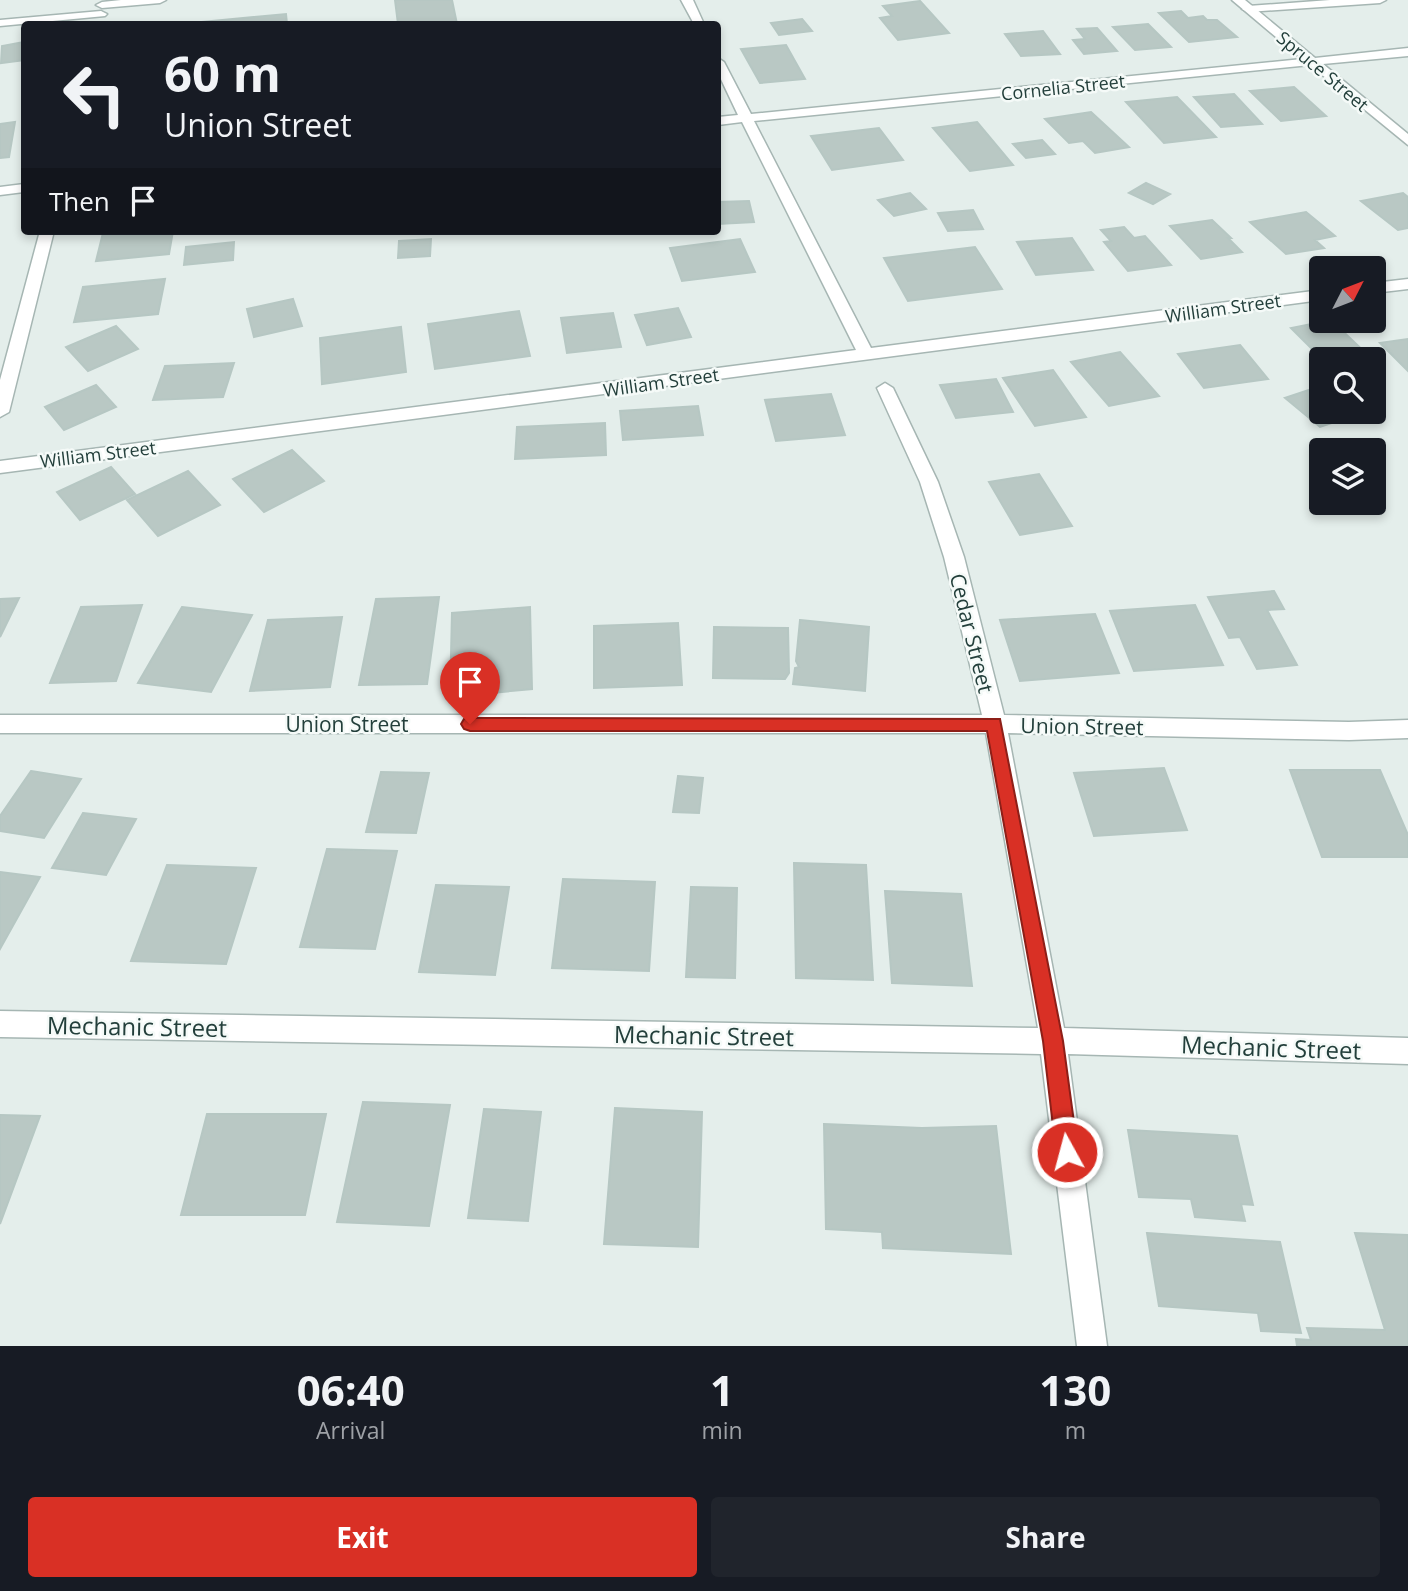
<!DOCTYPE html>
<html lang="en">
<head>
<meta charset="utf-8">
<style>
  :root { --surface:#171b24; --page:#20242c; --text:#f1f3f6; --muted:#9ea1a6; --accent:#d93025 }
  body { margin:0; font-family:"Open Sans",sans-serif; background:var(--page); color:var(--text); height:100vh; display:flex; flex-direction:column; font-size:26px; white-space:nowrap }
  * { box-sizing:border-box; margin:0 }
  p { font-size:23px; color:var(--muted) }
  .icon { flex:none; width:38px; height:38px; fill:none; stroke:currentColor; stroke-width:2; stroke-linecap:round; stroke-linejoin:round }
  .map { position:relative; height:1346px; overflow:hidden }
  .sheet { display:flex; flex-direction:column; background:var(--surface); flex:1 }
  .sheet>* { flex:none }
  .guide { position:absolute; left:21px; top:21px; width:700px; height:214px; border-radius:7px; box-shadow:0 4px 10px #0003; background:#171b24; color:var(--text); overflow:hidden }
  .needle { width:46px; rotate:48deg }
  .buttons { position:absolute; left:1309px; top:256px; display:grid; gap:14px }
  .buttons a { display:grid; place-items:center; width:77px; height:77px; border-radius:7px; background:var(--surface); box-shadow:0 4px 10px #0003; font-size:35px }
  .pin { position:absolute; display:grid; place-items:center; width:60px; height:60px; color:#fff; margin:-72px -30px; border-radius:50% 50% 50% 0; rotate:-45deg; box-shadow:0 0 7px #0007 }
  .pin .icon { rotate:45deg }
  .me { position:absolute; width:77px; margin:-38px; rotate:353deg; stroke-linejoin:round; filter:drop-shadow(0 0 5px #0008) }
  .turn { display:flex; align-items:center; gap:24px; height:147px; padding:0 28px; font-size:32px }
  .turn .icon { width:91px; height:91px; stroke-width:2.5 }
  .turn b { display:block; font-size:49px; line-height:60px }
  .then { display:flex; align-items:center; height:66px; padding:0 28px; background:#0003; gap:14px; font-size:26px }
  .eta { display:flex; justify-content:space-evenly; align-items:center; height:119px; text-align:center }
  .eta b { font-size:42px; font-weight:700; line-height:49px }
  .action { display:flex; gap:14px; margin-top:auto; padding:14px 28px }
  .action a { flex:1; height:80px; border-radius:7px; background:var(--accent); color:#fff; font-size:28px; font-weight:700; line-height:80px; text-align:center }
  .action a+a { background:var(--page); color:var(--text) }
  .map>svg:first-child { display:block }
</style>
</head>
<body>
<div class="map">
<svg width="1408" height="1346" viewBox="0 0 1408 1346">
  <rect width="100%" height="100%" fill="#e4eeeb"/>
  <path fill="#b9c8c4" stroke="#b6c7c3" stroke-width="2" d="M395,0H452L457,24H398Z
    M920,1L949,33L898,40L880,18L892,16L883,6Z
    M1181,11L1188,18L1203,16L1207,20H1217L1237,37L1189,42L1159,13Z
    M286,14L287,24H192V23Z
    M802,19L812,31L779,35L771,23Z
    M1148,24L1171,47L1135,50L1113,27Z
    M1097,28L1117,51L1084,54L1073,40L1085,39L1077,29Z
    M1043,31L1060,54L1021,56L1005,34Z
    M24,42V60L1,63L2,46Z
    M786,45L805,79L760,83L741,49Z
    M1294,87L1326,116L1281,121L1250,91Z
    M1234,94L1262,124L1221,127L1194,97Z
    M1177,97L1216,137L1164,143L1126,102Z
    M1091,112L1129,147L1095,153L1083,141L1069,143L1045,119Z
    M15,122L9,157L0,158V124Z
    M977,122L1013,165L970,171L933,128Z
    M879,128L903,160L832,170L811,136Z
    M1042,140L1055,154L1026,158L1013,144Z
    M1146,183L1170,194L1153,204L1129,193Z
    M910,193L926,209L894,216L878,200Z
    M1403,193L1408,197V228L1398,230L1361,201Z
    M749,201L754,222L718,224V202Z
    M973,210L983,229L948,231L938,213Z
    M1306,212L1335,236L1315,240L1324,248L1286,254L1250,222Z
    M1212,220L1231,238H1228L1242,252L1201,259L1170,226Z
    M1124,227L1134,238L1145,236L1171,265L1128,271L1104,242L1111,241L1101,230Z
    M125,231H173L169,254L96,261L103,233Z
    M1072,238L1093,270L1036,275L1017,242Z
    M431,239L430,256L398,258L399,241Z
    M740,239L755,272L682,281L670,248Z
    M234,242L233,260L184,265L186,247Z
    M975,247L1002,289L908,301L884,258Z
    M165,279L158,314L74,322L83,287Z
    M293,299L302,326L254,337L247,309Z
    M678,308L691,337L647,345L635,315Z
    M519,311L530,356L435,369L428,324Z
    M613,313L621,347L567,353L561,318Z
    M1331,320L1370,357L1322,359L1291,328Z
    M116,326L138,349L88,371L66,347Z
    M401,327L406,372L322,384L320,338Z
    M1408,339V371L1380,343Z
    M1240,345L1268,379L1204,388L1178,354Z
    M1120,352L1159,396L1109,406L1071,362Z
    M234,363L223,397L153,400L165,366Z
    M1053,370L1086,417L1035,426L1003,378Z
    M996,379L1013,412L956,418L940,385Z
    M96,385L116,407L64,430L45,407Z
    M1321,386V411L1362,413L1320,427L1285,398Z
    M831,394L845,435L776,441L765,400Z
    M698,406L703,435L623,440L620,411Z
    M605,423L606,455L515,459L517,427Z
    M292,450L324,481L264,512L233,479Z
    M111,467L135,494L80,520L57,492Z
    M188,471L220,505L158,536L127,500Z
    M1039,474L1072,526L1020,535L989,482Z
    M1274,591L1284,609L1267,610L1297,665L1257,669L1240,637L1229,638L1208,597Z
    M439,597L427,684L359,685L376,599Z
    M19,598L0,637V599Z
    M142,605L116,681L50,683L81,607Z
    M1195,605L1223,665L1134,671L1110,611Z
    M182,607L252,615L211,692L138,683Z
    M530,607L532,689L450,697L452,613Z
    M1095,614L1119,673L1020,681L1000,620Z
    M342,617L330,687L250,691L268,620Z
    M800,620L869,627L865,691L793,684L795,668L799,667L796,661Z
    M678,623L682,685L594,688V626Z
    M714,627L788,628L789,673L785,679L713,678Z
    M1164,768L1187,830L1094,836L1074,773Z
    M1290,770H1380L1408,835V857H1322Z
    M31,771L81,779L44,838L0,831V816Z
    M381,772L429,773L416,833L366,832Z
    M678,776L703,778L699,813L673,812Z
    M83,813L136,819L106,875L52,868Z
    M327,849L397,851L375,949L300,947Z
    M794,863L866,865L873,980L796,978Z
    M167,865L256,868L226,964L131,961Z
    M0,872L40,877L0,949Z
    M563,879L655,882L649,971L552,968Z
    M436,885L509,887L495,975L419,972Z
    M691,887L737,888L735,978L686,977Z
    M885,891L961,894L972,986L892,983Z
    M363,1102L450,1105L429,1226L337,1222Z
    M615,1108L702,1112L698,1247L604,1244Z
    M484,1109L541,1112L528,1221L468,1218Z
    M207,1114H326L305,1215H181Z
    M0,1115L40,1116L0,1224Z
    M824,1124L922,1128L996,1126L1011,1254L883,1248L882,1232L826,1229Z
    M1128,1130L1237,1136L1253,1205L1241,1204L1245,1221L1195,1217L1191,1199L1139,1197Z
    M1147,1233L1280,1242L1301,1333L1261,1331L1258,1313L1159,1306Z
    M1355,1233L1408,1235V1346H1297L1296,1339L1311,1340L1307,1328L1385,1330Z"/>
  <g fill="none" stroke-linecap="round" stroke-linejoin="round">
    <g stroke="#a6b6b3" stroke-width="3">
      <path id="lane" d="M1330,0H1386L1380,3L1248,12L1242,9L1248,6Z"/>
    </g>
    <g stroke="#a6b6b3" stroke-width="3">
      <path id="street" d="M121,0H166L160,3L102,8L96,5L102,2Z
        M681,0H693L704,24H694Z
        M1232,0H1245L1315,58L1408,48V56L1323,64L1408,134V145L1310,65L754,121L871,348L1321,290V300L0,473V461L856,350L742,122L718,125V117L738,115L718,73V58L724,62L751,114L1302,59Z
        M101,11L107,14L105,16L0,26V20Z
        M24,184V192L0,195V187Z
        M40,231H54L9,412L0,417V380Z
        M1408,279V289L1374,293V283Z
        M885,383L893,388L938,482L964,557L1004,715L1349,722L1408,720V738L1349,740L1008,733L1064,1028L1408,1038V1064L1068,1054L1107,1346H1077L1041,1054L0,1037V1011L1038,1028L986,733H0V715H982L944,557L920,482L877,388Z"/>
    </g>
    <use href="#lane" fill="#fff" fill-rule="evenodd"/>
    <use href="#street" fill="#fff" fill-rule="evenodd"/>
  </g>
  <path fill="#d93025" stroke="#8d1f18" stroke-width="2" d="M470,718L1000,719L1063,1041L1078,1152L1074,1159L1067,1162L1059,1159L1056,1152L1043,1041L987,731H470L464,729L461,724L464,719Z"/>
  <g text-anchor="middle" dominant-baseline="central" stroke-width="5" stroke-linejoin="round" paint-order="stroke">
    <g font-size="18" fill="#233f3b" stroke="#f5faf8">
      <text transform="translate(1323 71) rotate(40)">Spruce Street</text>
      <text transform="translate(1063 87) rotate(-6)">Cornelia Street</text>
      <text transform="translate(1223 308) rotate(-8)">William Street</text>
      <text transform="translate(661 382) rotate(-8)">William Street</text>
      <text transform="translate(98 454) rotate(-7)">William Street</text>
    </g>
    <g font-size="21" fill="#233f3b" stroke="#f5faf8">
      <text transform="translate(972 633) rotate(76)">Cedar Street</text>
      <text x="347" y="724">Union Street</text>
      <text transform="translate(1082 726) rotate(1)">Union Street</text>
    </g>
    <g font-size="24" fill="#233f3b" stroke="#f5faf8">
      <text transform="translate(137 1026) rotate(1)">Mechanic Street</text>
      <text transform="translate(704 1035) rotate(1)">Mechanic Street</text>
      <text transform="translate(1271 1047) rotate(2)">Mechanic Street</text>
    </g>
  </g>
</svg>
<div class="buttons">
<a><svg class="needle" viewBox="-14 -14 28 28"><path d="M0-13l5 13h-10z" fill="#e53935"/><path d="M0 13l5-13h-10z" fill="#9ea1a6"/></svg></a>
<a><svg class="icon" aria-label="search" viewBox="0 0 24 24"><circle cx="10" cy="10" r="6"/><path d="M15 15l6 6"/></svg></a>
<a><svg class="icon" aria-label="layers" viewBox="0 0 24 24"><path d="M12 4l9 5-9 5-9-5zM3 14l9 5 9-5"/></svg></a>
</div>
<div class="pin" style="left:470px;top:724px;background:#d93025"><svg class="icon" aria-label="arrive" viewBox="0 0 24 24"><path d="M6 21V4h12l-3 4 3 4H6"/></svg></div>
<svg class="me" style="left:1067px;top:1152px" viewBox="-20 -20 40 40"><circle r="17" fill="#d93025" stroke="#fff" stroke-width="3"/><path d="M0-11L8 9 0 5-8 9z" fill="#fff"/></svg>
<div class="guide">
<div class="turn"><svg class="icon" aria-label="left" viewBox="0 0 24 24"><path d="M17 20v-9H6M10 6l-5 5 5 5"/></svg><div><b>60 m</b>Union Street</div></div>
<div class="then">Then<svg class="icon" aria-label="arrive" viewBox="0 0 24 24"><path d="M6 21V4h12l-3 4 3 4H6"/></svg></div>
</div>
</div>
<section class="sheet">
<div class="eta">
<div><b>06:40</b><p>Arrival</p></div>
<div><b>1</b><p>min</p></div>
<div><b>130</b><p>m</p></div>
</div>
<div class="action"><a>Exit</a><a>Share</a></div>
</section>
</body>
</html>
